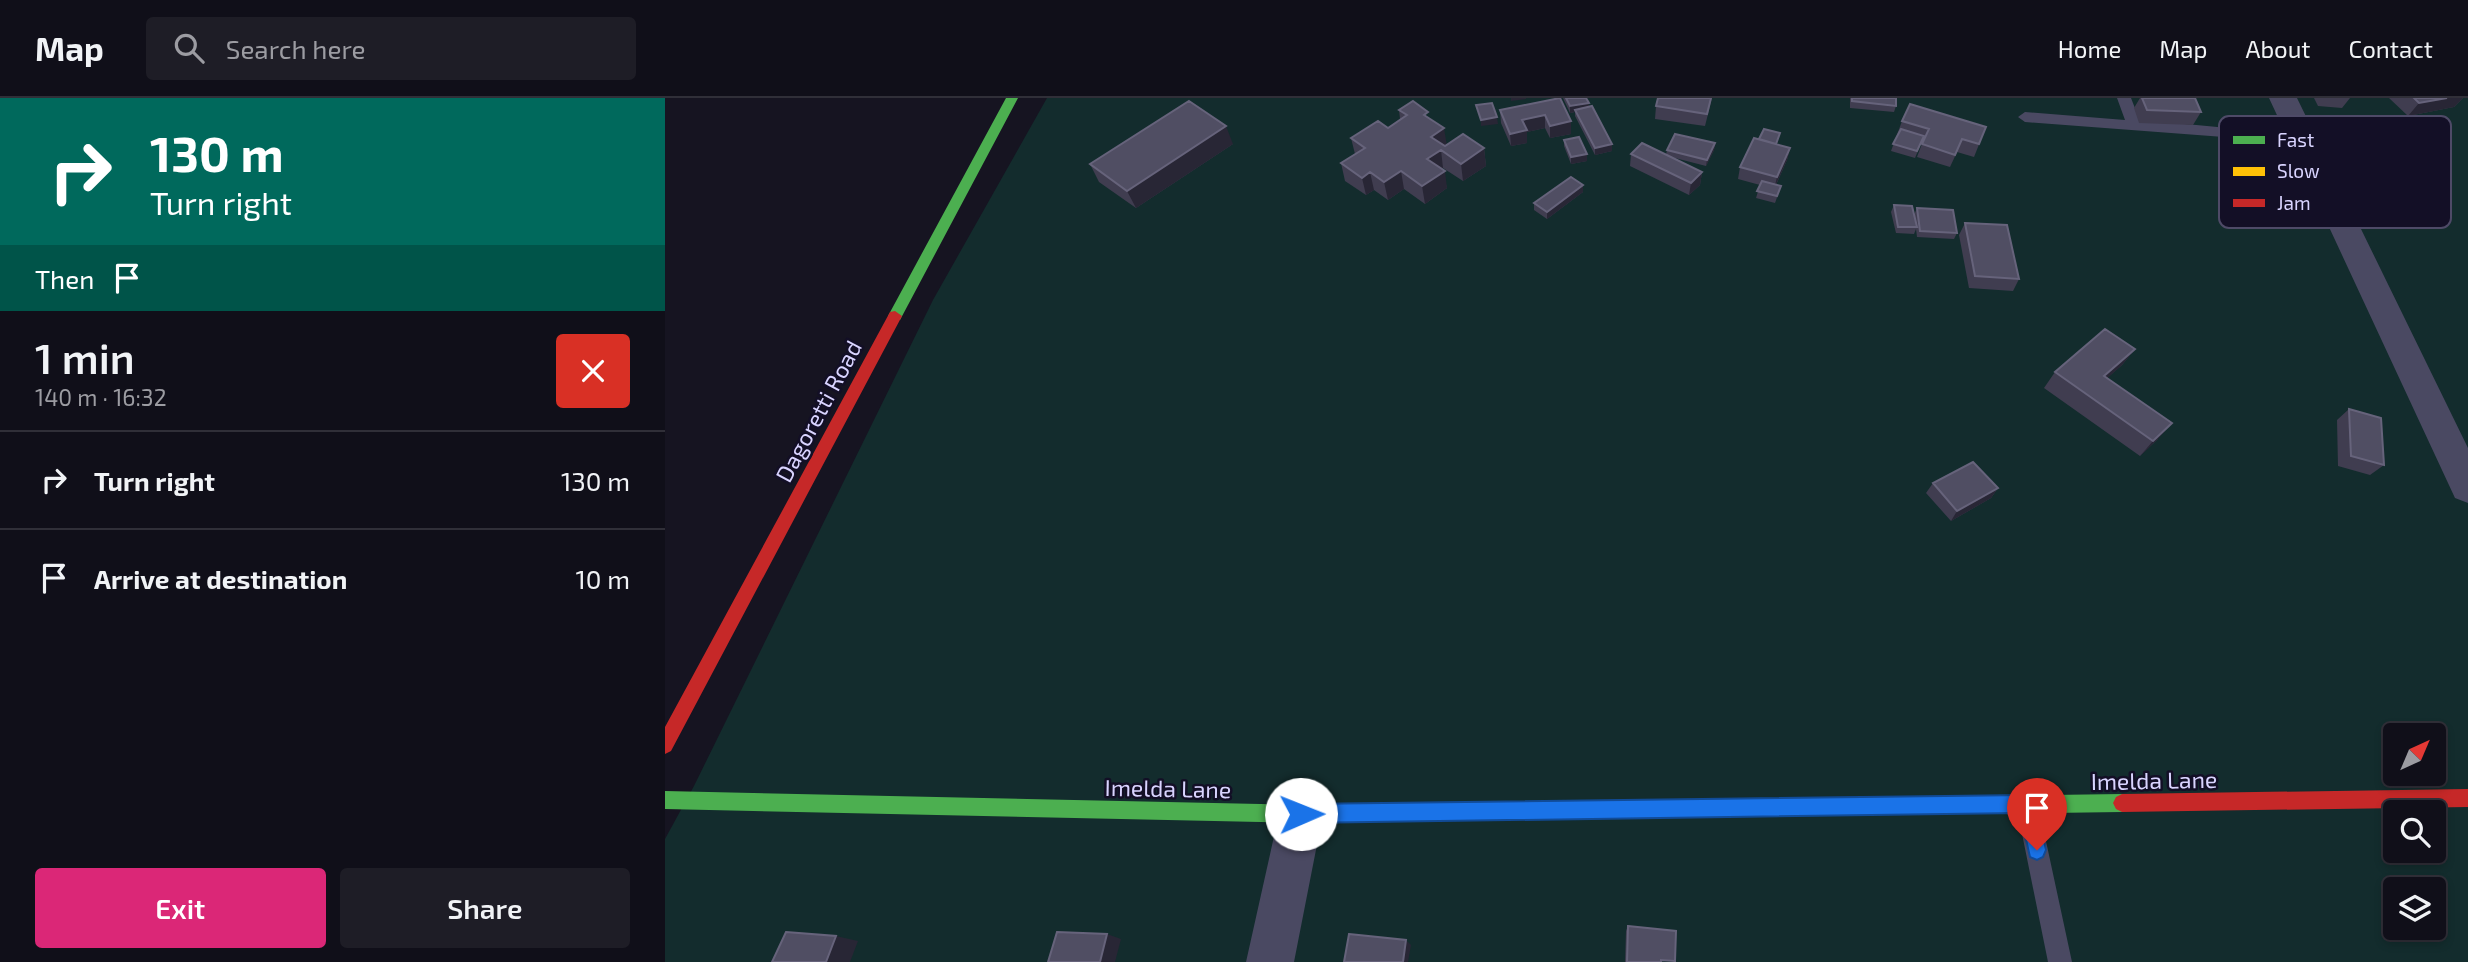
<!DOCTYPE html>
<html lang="en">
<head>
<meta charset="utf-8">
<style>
  :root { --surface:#100f19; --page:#1e1d26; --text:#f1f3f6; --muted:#9c9ca2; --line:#302f38; --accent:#db2777 }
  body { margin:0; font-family:"Exo 2",sans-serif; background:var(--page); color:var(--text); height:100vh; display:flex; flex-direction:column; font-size:26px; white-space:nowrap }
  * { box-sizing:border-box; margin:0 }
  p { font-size:23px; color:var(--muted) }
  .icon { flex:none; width:38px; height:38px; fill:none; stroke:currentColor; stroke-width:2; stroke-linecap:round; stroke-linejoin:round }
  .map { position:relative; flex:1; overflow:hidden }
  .details { display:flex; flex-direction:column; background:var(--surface); width:665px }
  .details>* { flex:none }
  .top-card { background:#00695c; color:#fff; overflow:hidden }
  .needle { width:46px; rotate:44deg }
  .fabs { position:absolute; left:1718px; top:625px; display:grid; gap:14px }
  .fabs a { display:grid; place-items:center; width:63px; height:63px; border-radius:7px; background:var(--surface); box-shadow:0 4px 10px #0003,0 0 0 2px var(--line); font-size:35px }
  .pin { position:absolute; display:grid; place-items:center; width:60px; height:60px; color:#fff; margin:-72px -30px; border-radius:50% 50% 50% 0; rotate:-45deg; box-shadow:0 0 7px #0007 }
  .pin .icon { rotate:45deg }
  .me { position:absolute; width:77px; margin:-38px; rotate:89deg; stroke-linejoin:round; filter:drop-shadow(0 0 5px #0008) }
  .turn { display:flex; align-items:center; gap:24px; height:147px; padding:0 35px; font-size:32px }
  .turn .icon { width:91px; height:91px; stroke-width:2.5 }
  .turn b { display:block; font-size:49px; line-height:60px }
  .then { display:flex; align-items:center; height:66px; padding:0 35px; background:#0003; gap:14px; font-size:26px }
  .round { display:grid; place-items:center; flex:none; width:74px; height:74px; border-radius:7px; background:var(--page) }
  .overview { display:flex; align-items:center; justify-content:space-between; height:119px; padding:0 35px }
  h1 { font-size:42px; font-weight:600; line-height:52px }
  .primary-button { display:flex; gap:14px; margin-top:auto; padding:14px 35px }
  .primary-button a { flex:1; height:80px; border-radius:7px; background:var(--accent); color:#fff; font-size:28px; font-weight:600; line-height:80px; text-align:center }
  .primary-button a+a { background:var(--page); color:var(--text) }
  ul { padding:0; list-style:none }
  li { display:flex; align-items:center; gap:21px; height:98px; padding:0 35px; border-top:2px solid var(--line) }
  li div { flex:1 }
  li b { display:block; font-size:26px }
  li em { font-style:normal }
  header { display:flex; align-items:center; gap:42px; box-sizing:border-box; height:98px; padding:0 35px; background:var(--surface); border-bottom:2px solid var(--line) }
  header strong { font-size:33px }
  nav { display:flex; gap:38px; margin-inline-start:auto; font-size:24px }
  .search { width:490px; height:63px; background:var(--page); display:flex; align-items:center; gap:18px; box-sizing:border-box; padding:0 24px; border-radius:7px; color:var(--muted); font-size:26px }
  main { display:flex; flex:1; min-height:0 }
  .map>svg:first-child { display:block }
</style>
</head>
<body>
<header>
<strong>Map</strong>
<div class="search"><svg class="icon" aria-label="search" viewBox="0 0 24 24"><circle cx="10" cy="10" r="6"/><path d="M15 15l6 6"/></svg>Search here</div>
<nav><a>Home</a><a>Map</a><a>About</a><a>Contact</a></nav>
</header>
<main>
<section class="details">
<div class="top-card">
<div class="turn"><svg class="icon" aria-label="right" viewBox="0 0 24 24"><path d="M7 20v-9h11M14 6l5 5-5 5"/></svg><div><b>130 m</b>Turn right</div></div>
<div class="then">Then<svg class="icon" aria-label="arrive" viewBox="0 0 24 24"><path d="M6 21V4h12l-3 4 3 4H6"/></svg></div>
</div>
<div class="overview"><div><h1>1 min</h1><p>140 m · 16:32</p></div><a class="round" style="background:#d93025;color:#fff"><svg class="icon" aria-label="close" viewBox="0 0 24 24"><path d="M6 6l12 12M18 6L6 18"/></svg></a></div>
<ul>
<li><svg class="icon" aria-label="right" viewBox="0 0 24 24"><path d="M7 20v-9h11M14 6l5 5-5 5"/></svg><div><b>Turn right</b></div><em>130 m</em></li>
<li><svg class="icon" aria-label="arrive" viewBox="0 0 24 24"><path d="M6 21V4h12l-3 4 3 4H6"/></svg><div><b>Arrive at destination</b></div><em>10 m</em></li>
</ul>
<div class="primary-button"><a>Exit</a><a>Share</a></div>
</section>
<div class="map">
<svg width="1803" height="864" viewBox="0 0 1803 864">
  <rect width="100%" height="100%" fill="#161421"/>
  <path fill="#132c2d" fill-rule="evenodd" d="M382,0H1803V864H0V741L29,688L268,202ZM1731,637H1769V676H1731ZM1731,714H1769V752H1731ZM1731,791H1769V830H1731Z"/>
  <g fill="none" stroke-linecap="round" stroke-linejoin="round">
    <path fill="#4a4962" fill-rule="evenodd" d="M1452,0H1466L1475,23C1535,27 1593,30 1650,48L1652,52L1645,57L1613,47L1572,40L1360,24L1353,19L1360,14L1460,22Z
      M1362,695L1370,698L1373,706L1407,864H1383L1351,706L1354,698Z"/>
    <path fill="#4a4962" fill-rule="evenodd" d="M1604,0H1632L1803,350V405L1790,400Z
      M636,694L652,700L658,716L629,864H581L614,716L620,700Z"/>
    <path fill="#4caf50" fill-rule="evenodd" d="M341,0H353L235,222H225L223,218Z
      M0,693L636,707L701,706L708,708L710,715L708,722L701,724L636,725L0,711Z
      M1457,696L1463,699L1466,705L1463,711L1457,714L985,720L979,717L976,711L979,705L985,702Z"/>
    <path fill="#ffc107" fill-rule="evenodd" d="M985,702L991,705L994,711L991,717L985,720L701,724L694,722L692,715L694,708L701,706Z"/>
    <path fill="#c62828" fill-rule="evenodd" d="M230,213L237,218L6,653L0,656V629L225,214Z
      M1803,691V709L1457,714L1451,711L1448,705L1451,699L1457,696Z"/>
  </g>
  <path fill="#403d50" d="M895,0L906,36L885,40L880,30L862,34V45L846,48L836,25L835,12Z
    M898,0H921L924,5V9L947,46V53L930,57L910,18V14L905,15Z
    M1047,0L1040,28L990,21L991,8Z
    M1185,0H1231V8L1229,14L1185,10Z
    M1475,0H1530L1536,14L1528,27L1474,25L1469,10Z
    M1649,0H1685L1677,10L1653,8Z
    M1724,0H1798L1789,9L1743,18Z
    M734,12L764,20L782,47L819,50L821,68L798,83L778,70L777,71L782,90L760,106L739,91L723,102L709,92L701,97L680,83L676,65L690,56L686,40L723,30L735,21Z
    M1237,23L1321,29L1309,59L1292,54L1285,69L1252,59L1258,43H1257L1250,60L1226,53Z
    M1094,41L1113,42L1112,46L1125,50L1122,62L1111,87L1114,94L1110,105L1091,100L1095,87L1073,81L1075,69Z
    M899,42L922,56V63L906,66L899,48Z
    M1050,45L1049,52L1041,68L1006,59L1037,74L1035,87L1024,97L965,68L966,56L1001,57L1002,52Z
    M568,46L471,110L434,84L425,66Z
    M1618,75L1653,92L1648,98L1633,97L1634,101L1624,114L1578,111L1570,93L1580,80L1614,82Z
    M918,87V94L882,121L869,112V105Z
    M1229,107L1249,117L1252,110L1292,135L1289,141L1252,139L1251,131L1249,136L1231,135L1226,114Z
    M1300,125L1354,181L1348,193L1304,190L1294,137Z
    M1470,251L1457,267L1442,280L1493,341L1475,358L1379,290L1390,274Z
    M1684,311L1719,367L1705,377L1673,368L1672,322Z
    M1268,385L1333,390L1326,400L1286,423L1261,395Z
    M963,828L1010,863L960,864L961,833Z"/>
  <path fill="#282635" d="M846,0H861V1L846,3Z
    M1782,0H1798L1789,9L1743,18L1754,5Z
    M924,5V11L910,12V14L905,15V8Z
    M880,17V30L862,34V45L846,48L845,36L857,22Z
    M832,19L833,26L816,28V22Z
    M906,23V36L885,40V28Z
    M561,28L568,46L471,110L462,93Z
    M779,30L782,48L769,57L766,39Z
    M1050,45L1049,52L1041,68L1042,62Z
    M947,46V53L930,57V50Z
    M819,50L821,68L798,83L796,66Z
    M1125,50L1122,62L1109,91L1112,79Z
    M776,52L778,70L765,79L762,61Z
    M922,56V63L906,66V59Z
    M736,73L739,91L723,102L719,84Z
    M780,73L782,90L760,106L757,88Z
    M705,74L709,92L701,97L697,80Z
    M1037,74L1035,87L1024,97L1026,85Z
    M918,87V94L882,121V114Z
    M1470,251L1457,267L1427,294L1439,278Z
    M1507,325L1493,341L1475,358L1488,343Z
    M1333,390L1326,400L1286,423L1292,413Z
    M442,836L456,841L450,864H435Z
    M171,838L193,843L185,864H161Z
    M741,842L746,847L743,864H738Z"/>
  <path fill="#504e63" stroke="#66637b" stroke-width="2" d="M895,0L906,23L885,28L880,17L857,22L862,32L845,36L835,12Z
    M901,0H921L924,5L905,8Z
    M993,0H1046L1042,16L991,8Z
    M1187,0H1231V8L1187,3Z
    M1477,0H1530L1536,14L1482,12Z
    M1749,0H1782L1754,5Z
    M524,3L561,28L462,93L425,66Z
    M748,3L763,14L759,17L779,30L766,39L780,48L798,36L819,50L796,66L776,52L762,61L780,73L757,88L736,73L719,84L705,74L697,80L676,65L700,50L686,40L713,23L723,30L742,17L734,12Z
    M827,5L832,19L816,22L811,7Z
    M1245,6L1321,29L1314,46L1297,41L1290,57L1257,46L1264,31L1237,23Z
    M927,8L947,46L930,50L910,12Z
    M1099,31L1115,35L1111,46L1094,41Z
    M1236,31L1259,38L1252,53L1228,46Z
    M1010,36L1050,45L1042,62L1002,52Z
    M914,39L922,56L906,59L899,42Z
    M1089,40L1125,50L1112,79L1075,69Z
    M977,45L1037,74L1026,85L966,56Z
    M906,79L918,87L882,114L869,105Z
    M1097,83L1116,88L1112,98L1092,93Z
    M1229,107L1247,108L1252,129H1233Z
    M1252,110L1288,112L1292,135L1255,133Z
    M1300,125L1342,127L1354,181L1310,178Z
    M1440,231L1470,251L1439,278L1507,325L1488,343L1390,274Z
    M1684,311L1716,320L1719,367L1686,358Z
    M1308,364L1333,390L1292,413L1268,385Z
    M963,828L1011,833L1010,863L996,862V864H962Z
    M121,834L171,838L161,864H107Z
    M392,834L442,836L435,864H383Z
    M684,836L741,842L738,864H679Z"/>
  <path fill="#1a73e8" stroke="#114b97" stroke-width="2" d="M1362,697L1369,699L1371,706L1381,752L1378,759L1372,762L1365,759L1355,715L636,725L629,722L626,716L629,709L636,706Z"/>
  <g text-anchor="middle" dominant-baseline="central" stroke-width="5" stroke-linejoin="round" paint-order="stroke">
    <g font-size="23" fill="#d9d4ff" stroke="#130f26">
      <text transform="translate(153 313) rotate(-62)">Dagoretti Road</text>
      <text transform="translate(1489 682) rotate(-1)">Imelda Lane</text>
      <text transform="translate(503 690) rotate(1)">Imelda Lane</text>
    </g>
  </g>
  <rect x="1554" y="18" width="232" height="112" rx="10" fill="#130f26" stroke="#4e4a67" stroke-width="2"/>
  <rect x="1568" y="38" width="32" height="8" fill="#4caf50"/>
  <rect x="1568" y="69" width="32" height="9" fill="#ffc107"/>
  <rect x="1568" y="101" width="32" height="8" fill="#c62828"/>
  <g font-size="19" fill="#d9d4ff">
    <text x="1612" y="49">Fast</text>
    <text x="1612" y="80">Slow</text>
    <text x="1612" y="112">Jam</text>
  </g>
</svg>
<div class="fabs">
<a><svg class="needle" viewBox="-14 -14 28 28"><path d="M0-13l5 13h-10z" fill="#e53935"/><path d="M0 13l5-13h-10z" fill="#9c9ca2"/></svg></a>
<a><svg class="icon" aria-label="search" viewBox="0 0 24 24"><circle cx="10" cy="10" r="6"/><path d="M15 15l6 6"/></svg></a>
<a><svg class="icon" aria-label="layers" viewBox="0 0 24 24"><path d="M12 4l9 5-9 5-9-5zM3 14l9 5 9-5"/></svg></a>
</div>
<div class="pin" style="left:1372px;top:752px;background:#d93025"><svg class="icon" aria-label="arrive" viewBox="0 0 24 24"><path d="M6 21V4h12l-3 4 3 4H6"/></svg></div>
<svg class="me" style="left:636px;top:716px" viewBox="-20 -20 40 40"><circle r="19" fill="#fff"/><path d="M0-13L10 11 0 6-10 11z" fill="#1a73e8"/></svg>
</div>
</main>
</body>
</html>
